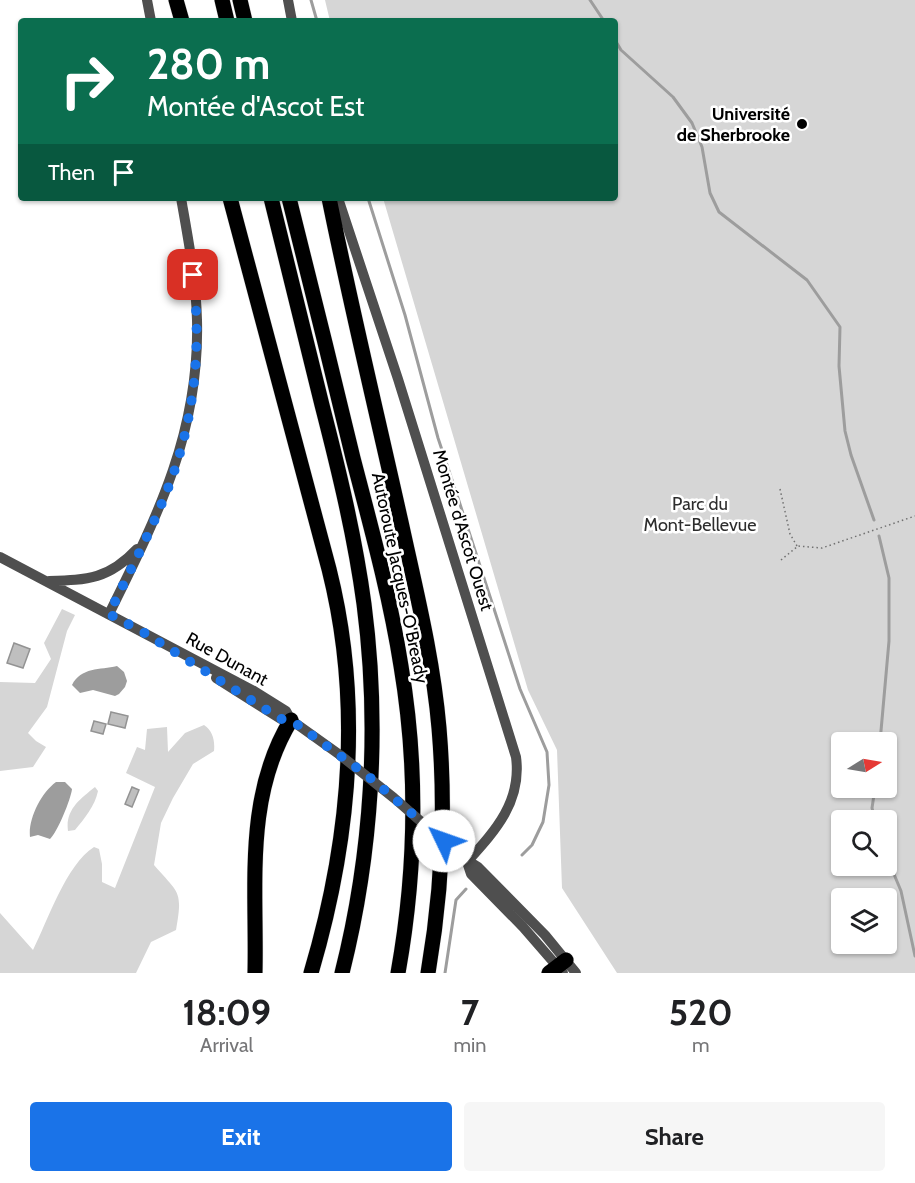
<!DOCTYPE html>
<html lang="en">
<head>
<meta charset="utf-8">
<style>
  :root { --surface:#fff; --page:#f6f6f6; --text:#202124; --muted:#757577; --accent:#1a73e8 }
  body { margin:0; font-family:Cabin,sans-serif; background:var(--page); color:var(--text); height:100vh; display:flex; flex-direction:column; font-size:22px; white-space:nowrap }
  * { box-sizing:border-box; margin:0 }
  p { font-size:20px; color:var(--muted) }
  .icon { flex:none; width:33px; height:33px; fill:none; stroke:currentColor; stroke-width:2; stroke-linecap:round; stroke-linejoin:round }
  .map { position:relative; height:973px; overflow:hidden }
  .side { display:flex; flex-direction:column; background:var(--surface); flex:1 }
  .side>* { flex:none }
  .guide { position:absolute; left:18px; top:18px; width:600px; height:183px; border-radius:6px; box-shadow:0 2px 4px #0004; background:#0b6e4f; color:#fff; overflow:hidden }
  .needle { width:39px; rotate:79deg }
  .tools { position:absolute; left:831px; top:732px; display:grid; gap:12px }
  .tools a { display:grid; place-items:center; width:66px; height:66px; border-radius:6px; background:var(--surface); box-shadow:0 2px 4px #0004; font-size:30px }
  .pin { position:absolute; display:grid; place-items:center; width:51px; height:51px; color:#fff; margin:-26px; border-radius:12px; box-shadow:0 3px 9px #0006 }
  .me { position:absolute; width:66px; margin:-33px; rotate:312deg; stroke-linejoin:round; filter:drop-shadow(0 0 4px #0008) }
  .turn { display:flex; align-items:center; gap:21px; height:126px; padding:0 30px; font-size:27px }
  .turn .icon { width:78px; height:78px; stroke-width:2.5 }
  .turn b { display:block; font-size:42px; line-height:51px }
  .then { display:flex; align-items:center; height:57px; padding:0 30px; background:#0003; gap:12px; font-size:22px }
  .eta { display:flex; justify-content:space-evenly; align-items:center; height:102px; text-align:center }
  .eta b { font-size:36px; font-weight:700; line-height:42px }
  .button { display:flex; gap:12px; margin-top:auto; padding:12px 30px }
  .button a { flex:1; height:69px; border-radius:6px; background:var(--accent); color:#fff; font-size:24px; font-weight:700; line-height:69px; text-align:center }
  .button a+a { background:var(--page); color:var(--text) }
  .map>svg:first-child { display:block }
</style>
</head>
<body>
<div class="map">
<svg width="915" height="973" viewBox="0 0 915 973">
  <rect width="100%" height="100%" fill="#fff"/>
  <path fill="#d6d6d6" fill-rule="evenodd" d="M325,0H915V973H617L562,888L557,750L528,690L383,198H615V21H330ZM842,742H886V788H842ZM886,820V866H842V820ZM886,898V944H842V898Z
    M62,609L75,615L67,631L47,707L28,733L36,741L46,747L33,767L0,771V682L35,683L51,659L44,643Z
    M204,725C213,731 215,741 214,751L193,764L173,798L161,823L154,865C179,894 183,890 176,930L151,942L136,973H0V913L33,950C48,920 66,865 94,847L99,849L102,864V882L115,888L155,787L126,773L137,747L145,750L147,729L167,727L168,752L185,733Z
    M95,787L98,791C95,806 84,819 75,830L68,831C65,810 80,799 95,787Z"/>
  <path fill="#9d9d9d" d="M117,666L124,672L127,681L125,687L119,694L115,696L93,690L80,693L72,685C81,667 100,670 117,666Z
    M56,782H65L72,789C71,799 57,833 50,839L38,835L30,837C28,819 41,793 56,782Z"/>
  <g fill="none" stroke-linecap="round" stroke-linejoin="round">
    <path stroke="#9d9d9d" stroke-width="3" d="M311,0L317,21
      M590,0L604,21
      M615,40L621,50L673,97L692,123L702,147L710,193L719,212L807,280L840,327L839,366L845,431L851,455L874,520
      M368,198L405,315L438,438L458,498L520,689L547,752L549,785L543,822L532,845L522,855
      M879,536L889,578V641L880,742
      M875,820L872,808L875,788
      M886,855L901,891L915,956
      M445,973L456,900L466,889"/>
  </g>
  <path fill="#bfbfbf" stroke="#939393" stroke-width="1.5" d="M14,643L30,649L23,668L7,663Z
    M111,712L128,716L125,728L108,724Z
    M94,721L106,724L103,734L91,731Z
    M132,787L139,790L132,807L125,804Z"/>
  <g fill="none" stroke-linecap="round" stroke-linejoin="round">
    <g stroke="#dbdbdb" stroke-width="16">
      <path id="highway" d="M176,0L182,21
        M222,0L227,21
        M240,0L245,21
        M230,198L329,569C363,704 350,841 311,973
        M271,198C288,267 305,336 322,405C339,471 355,537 364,604C380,726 372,854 342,973
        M289,198C311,285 332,371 353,458C371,527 390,596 401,666C418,767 416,872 398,973
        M329,198C351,307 377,414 401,522C416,591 433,658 439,728C446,810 442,892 428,973
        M255,973C257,886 244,797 291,720
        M549,973L566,960"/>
    </g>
    <path stroke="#717171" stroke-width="1.5" stroke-dasharray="1.5 3" stroke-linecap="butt" d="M780,489L790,534L797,546
      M781,560L798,546L822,548L915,516"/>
    <path stroke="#4f4f4f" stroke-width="10" d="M147,0L151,21
      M288,0L292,21
      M338,198L398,379L516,757C522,802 495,831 467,862
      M0,557L254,691L286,711L291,720L340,755
      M49,581C88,580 109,579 137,549
      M109,614C157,517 200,432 197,320C196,279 188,238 181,198
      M216,678L281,719L291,720
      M462,857L478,867L545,935L576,973
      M467,862L471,874L523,927L563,973"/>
    <use href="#highway" stroke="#000" stroke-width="15"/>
    <path stroke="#4f4f4f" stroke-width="10" d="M340,755L394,798L457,853"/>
  </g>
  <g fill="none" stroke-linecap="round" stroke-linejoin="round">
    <path stroke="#1a73e8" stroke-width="10" stroke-dasharray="0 18" d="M193,275C201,340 196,406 175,469C158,519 132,566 109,614L143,632L281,719L291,720L368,776L444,841"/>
  </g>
  <circle fill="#000" stroke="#fff" stroke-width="2" cx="802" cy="124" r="6"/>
  <g text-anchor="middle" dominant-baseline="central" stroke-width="5" stroke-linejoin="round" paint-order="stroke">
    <g font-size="18" font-weight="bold" fill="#000" stroke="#fff" text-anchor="end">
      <text x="790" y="114">Université<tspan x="790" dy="21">de Sherbrooke</tspan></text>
    </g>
    <g font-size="18" fill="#2d2d2d" stroke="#fff">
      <text x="700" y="504">Parc du<tspan x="700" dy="21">Mont-Bellevue</tspan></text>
    </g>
    <g font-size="18" fill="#000" stroke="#fff">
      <text transform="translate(463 530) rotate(73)">Montée d'Ascot Ouest</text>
      <text transform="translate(400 578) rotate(78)">Autoroute Jacques-O'Bready</text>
      <text transform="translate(227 659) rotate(29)">Rue Dunant</text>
    </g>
  </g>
</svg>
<div class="tools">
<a><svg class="needle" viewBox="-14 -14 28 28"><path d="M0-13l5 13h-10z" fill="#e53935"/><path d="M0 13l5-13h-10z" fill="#757577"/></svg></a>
<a><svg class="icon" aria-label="search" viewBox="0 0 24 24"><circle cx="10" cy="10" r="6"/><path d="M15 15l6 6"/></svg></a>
<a><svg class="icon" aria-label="layers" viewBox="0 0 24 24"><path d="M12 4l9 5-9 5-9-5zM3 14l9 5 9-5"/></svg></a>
</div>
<div class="pin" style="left:193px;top:275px;background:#d93025"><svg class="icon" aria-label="arrive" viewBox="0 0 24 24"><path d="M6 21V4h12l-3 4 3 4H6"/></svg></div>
<svg class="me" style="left:444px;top:841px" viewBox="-20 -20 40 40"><circle r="19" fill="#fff"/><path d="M0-13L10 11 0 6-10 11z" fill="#1a73e8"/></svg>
<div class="guide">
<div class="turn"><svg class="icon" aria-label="right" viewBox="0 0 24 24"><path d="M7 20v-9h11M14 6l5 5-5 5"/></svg><div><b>280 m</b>Montée d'Ascot Est</div></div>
<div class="then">Then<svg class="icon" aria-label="arrive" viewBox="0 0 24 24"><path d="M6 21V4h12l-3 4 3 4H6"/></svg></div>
</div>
</div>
<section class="side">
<div class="eta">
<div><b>18:09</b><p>Arrival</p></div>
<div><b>7</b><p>min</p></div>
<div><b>520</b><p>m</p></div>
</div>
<div class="button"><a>Exit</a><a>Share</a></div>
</section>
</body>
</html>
